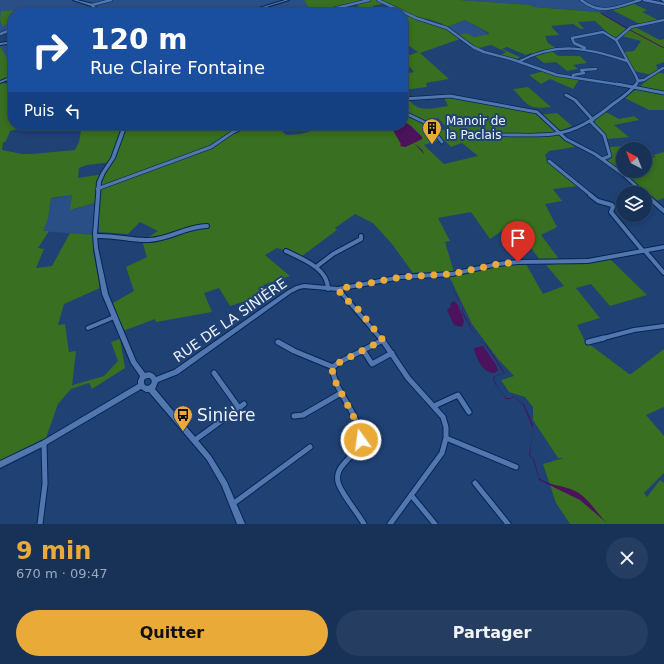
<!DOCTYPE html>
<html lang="fr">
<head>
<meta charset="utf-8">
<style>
  :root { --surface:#173157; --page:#243d61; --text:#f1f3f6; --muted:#9ea9ba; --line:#364c6d; --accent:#eaaa38 }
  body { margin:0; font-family:"DejaVu Sans",sans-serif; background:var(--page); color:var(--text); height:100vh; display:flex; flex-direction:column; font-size:15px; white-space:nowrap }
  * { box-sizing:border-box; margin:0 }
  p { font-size:13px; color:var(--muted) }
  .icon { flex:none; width:22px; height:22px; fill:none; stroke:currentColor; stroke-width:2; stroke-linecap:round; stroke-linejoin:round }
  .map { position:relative; height:524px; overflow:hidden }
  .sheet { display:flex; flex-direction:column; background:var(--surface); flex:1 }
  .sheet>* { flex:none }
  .guide { position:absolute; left:8px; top:8px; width:400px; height:122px; border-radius:16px; box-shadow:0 2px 6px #0003,0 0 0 1px var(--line); background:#1a4fa0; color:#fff; overflow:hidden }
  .needle { width:26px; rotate:318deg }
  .fabs { position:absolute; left:616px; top:142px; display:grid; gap:8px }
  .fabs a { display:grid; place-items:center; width:36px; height:36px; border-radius:50%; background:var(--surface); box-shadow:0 2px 6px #0003,0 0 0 1px var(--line); font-size:20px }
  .pin { position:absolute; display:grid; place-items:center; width:34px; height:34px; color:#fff; margin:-41px -17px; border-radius:50% 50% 50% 0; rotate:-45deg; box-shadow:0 0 4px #0007 }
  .pin .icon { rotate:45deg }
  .me { position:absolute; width:44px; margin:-22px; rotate:346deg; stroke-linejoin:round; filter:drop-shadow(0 0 3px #0008) }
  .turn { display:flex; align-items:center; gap:14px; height:84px; padding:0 16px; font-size:18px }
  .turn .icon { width:52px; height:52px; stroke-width:2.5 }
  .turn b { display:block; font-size:28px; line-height:34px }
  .then { display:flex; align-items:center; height:38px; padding:0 16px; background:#0003; gap:8px; font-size:15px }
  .round { display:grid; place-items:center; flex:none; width:42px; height:42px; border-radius:21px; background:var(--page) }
  .summary { display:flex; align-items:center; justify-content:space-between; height:68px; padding:0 16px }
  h1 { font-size:24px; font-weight:600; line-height:30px; color:var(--accent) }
  .cta { display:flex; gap:8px; margin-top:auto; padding:8px 16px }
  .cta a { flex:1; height:46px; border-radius:24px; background:var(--accent); color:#111; font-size:16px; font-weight:600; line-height:46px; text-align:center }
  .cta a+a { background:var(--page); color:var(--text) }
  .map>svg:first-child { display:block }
</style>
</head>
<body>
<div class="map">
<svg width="664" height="524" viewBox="0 0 664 524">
  <rect width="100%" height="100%" fill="#1f4174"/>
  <path fill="#294f86" d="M0,0H304L313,12L90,13L97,12L92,7L63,11L61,13H13V30L0,35Z
    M459,0H643L603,12L534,7L530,5Z
    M465,20L489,34L474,37L466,33L460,35L447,27Z
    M13,40V57L7,59L0,46V42Z
    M72,195L71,210L98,202L99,232L93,235L42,231L48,219L51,199Z"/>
  <path fill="#386f20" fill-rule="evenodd" d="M304,0H459L530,5L534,7L599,12L626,29L614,39L595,21L578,22L584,29H581L573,24L551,26L559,35L545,36L548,43L556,48L551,50L558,56H580L587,63L573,65L578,69L567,71L556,62L544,63L531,53L526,55L507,47L502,49L520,57L517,59L501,55L506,52L491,45L479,48L477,51L460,39L420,53L449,79L426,83L427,87L403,90V74L414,72L403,59V50L410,55L418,52L403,42V17L408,16L440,26L443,24L428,19L416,18L387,3L372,6L374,8C365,10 361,10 355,3L310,13L312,12ZM465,20L489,33V34L474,37L466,33L459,35L447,27Z
    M634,4L647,10L642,12L658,20L640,24L612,10Z
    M22,10L21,13H13V22L2,26L0,20L1,11Z
    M635,27L660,40L664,39V62L656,65L658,70L651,75L635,71L623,52L634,51L641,41L622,36L629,30Z
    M0,46L7,58L13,57V76L2,81L9,86L13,85V125H33L10,131L6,141L3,143L2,150L22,154H32L75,150L79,142L82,125H276L286,135L301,134L330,125H390L401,144L405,147L421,139L422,137L411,126L403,121V100L405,99L407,101H410C419,113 435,108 448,106L444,97L531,112L539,115L557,113L572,126L556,132L575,147L549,151L545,155L547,161L578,186L553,189L562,201L545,204L557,227L541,235L559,259L540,260L513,223L490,239L471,212L438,218L450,241L445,242L454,272L473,268L526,264L543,294L564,286L546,265L610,259L647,295L610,306L591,284L576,288L600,318L577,325L585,341L629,374H631L664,349V407L646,415L664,436V473L644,493L647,497L660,480L664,483V524H570L556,503L543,464L564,458H558L533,420V407L525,397L509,392L501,380L514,376L498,359L472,324L450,278L420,272L413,273L392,244L373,223L355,214L335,228L337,230L302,256L277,248L265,255L290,276L263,285L267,292L264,295L230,306L219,288L204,293L212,312L156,322L155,319L123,331L111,304L134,291L126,267L147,257L142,241L158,231L140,222L128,234L99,232L98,202L70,210L72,195L51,198L48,219L43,231H49L38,248L44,249L36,268L52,266L70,233L93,235V250L100,288L64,304L58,325L65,324L69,352L76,351L72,386L73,385L104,376L118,361L111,342L120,339L125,368L92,389L89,383L71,389L58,404L46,438L0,461ZM438,118L448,129L435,132L424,122L428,119ZM443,139L451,147L462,143L478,156L444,164L424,145ZM113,162L104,174L78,178L79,168L87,165Z
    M544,71L580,78L573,89L550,79L541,84L529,75Z
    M658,72L664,74V110H649L625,98Z
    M528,87L551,107C528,110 528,105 513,89Z
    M606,112L619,119L634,116L639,120L614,125L629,137L608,139L593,121Z
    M623,146L625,149H623V171H645V158L656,157L653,155L664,152V198L656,201L607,161L612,158L609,147Z"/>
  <path fill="#4c125b" d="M403,121L411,126L422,137V139L414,143C417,146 423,149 424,154L414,143L405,147L400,146L401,144L390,125H403Z
    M451,277L454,292L462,305L463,313L467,320L477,338L487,346L505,373L494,377C495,385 501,392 506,398H512L513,396L524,404L533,425L530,456L534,459L539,478C549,486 563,485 575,491C588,497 597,514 608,524L580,500L539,480L533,459L529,456L533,429L523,404L514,397L510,399H506L495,384L493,377L504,373L486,346L477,338L466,320L462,313V305L454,293Z
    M454,301L458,305L464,321L462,327L454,325L447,310L451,306L450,304Z
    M483,346L496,365L498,370L495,373C483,374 476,358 474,348Z"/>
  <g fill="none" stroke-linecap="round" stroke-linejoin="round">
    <path stroke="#4c125b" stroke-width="1" d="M602,14L627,28
      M630,30L664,48"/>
    <g stroke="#042656" stroke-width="3.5">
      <path id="minor-far3" d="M378,0L416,18L447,28L473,47L484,52L511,59L557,75L622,85
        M581,0C601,16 618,7 640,0
        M644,0L664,4
        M92,5L111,0
        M377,12L393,7
        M94,13L99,12
        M316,13L369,0
        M0,34L13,29
        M616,40L631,27L664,20
        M616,40L636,76L638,81L636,85
        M585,48L574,43L572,38L603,32L616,40
        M520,61C558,41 588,48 627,61
        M573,75L584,73L581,70L596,69
        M638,81L644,80L663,68"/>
    </g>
    <g stroke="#042656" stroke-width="4.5">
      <path id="minor-far2" d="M617,84L664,93
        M566,95L575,100L593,120
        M403,99L450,96L537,112L566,139L595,154L624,175L644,193
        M403,112L428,124L442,142
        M590,121L604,135L610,156L602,159
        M483,136C506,133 530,137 553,134C576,132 596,118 613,104C621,98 630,93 636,84
        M549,161L592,196
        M97,189L211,147L233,132L249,125
        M645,194L647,196"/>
    </g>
    <g stroke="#042656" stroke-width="6">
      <path id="minor-far1" d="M590,195L598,201L612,205L613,207L611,212L643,251
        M646,195L664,211
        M96,236C115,235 132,241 149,240C170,239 187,226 207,226
        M286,251C302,259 328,268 328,289
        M645,251L664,273
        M316,267L333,254L361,239V236
        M338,289L381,339
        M88,328L114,317
        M600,339L634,330L664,326"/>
    </g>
    <g stroke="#042656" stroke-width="7">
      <path id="minor" d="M381,338L408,378L443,417L446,427V438L442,453L390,524
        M278,342L294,351L333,367
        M588,342L604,338
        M363,350L372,364L392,353
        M434,406L458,395L469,412
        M239,408L244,404
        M294,416L303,415L341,393
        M446,438L516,467
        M195,440L239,408L214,373
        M475,483L508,524
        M411,495L435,524
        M234,503L310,447
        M40,524L45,484L44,443
        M364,524C357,512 344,497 339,485C330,463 364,456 361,434C357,412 331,386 333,367L338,363L383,340"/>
    </g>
    <g stroke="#042656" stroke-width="2">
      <path id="tertiary" d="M73,0H77L93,4L101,13H98L91,6Z
        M285,0H289L247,13H243Z
        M13,41V43L0,45V43Z
        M13,76V78L0,83V81Z
        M123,125H127L115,158L105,173L101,182L97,234L98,248L108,294L136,361L145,373C149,371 154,373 156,377L174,370L287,291L296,286L304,284L338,287L401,275L452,272L498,262L518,260L588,259L664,245V249L588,263L518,264L498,266L452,276L401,279L338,291L304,288L299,289L291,293L178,374L158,382L155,389L211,456L227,482L245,524H237L222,486L207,460L149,392H146L141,389L46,445L0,468V461L42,441L138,384V381L140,376L131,363L102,294L94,248L93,234L97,182L101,173L111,158ZM147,378H150L152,381L151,384L148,386C144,386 144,383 144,380Z"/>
    </g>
    <g stroke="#042656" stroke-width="2.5">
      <path id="secondary" d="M661,0H664V2Z"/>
    </g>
    <use href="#minor-far3" stroke="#5277ae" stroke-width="2.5"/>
    <use href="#minor-far2" stroke="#5277ae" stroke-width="3"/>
    <use href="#minor-far1" stroke="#5277ae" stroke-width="4"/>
    <use href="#minor" stroke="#5277ae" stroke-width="5"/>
    <use href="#tertiary" fill="#5277ae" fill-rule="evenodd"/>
    <use href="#secondary" fill="#508fb7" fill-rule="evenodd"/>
  </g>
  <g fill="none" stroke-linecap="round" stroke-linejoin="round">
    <path stroke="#eaaa38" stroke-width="7" stroke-dasharray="0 12.6" d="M361,440L360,429L332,375L333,367L338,363L383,340L357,308L343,297L338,289L401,277L452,274L498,264L518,262"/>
  </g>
  <defs>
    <g id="building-pin" transform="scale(1)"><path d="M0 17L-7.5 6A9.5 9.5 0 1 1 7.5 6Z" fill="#eaaa38" stroke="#1f4174"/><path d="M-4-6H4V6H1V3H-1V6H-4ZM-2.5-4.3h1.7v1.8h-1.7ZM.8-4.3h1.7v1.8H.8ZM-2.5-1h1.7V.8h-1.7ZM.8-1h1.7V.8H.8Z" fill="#111"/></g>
    <g id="bus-pin" transform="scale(1)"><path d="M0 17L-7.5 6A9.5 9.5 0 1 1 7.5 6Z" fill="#eaaa38" stroke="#1f4174"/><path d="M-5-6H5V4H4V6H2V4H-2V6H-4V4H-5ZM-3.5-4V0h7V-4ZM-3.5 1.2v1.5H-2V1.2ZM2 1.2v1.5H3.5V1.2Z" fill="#111"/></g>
  </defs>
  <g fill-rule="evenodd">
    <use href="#building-pin" x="432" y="128"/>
    <use href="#bus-pin" x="183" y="415"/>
  </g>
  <g text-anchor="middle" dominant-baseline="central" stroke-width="4" stroke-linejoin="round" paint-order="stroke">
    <g font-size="12" fill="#eff3f9" stroke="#1f4174" text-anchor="start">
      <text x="446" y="121">Manoir de<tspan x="446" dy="14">la Paclais</tspan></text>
    </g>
    <g font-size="14" fill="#eff3f9" stroke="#1f4174">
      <text transform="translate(230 320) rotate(-35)">RUE DE LA SINIÈRE</text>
    </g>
    <g font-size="17" fill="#eff3f9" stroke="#1f4174" text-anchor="start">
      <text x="197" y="415">Sinière</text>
    </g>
  </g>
</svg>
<div class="fabs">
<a><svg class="needle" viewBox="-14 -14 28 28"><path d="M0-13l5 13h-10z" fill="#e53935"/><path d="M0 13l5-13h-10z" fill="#9ea9ba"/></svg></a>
<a><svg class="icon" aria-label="layers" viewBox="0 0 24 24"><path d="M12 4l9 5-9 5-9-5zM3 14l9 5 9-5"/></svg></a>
</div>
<div class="pin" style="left:518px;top:262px;background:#d93025"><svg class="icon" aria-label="arrive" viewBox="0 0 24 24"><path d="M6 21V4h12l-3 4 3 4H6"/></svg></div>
<svg class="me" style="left:361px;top:440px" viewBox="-20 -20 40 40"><circle r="17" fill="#eaaa38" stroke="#fff" stroke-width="3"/><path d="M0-11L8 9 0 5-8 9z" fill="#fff"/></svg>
<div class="guide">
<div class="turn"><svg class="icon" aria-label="right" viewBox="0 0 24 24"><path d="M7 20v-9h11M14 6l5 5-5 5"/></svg><div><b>120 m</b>Rue Claire Fontaine</div></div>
<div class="then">Puis<svg class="icon" aria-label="left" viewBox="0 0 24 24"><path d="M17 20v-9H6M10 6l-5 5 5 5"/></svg></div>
</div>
</div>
<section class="sheet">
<div class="summary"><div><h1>9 min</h1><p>670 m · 09:47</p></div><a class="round"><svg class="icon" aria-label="close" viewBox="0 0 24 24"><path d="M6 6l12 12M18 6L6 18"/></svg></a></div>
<div class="cta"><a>Quitter</a><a>Partager</a></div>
</section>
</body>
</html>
